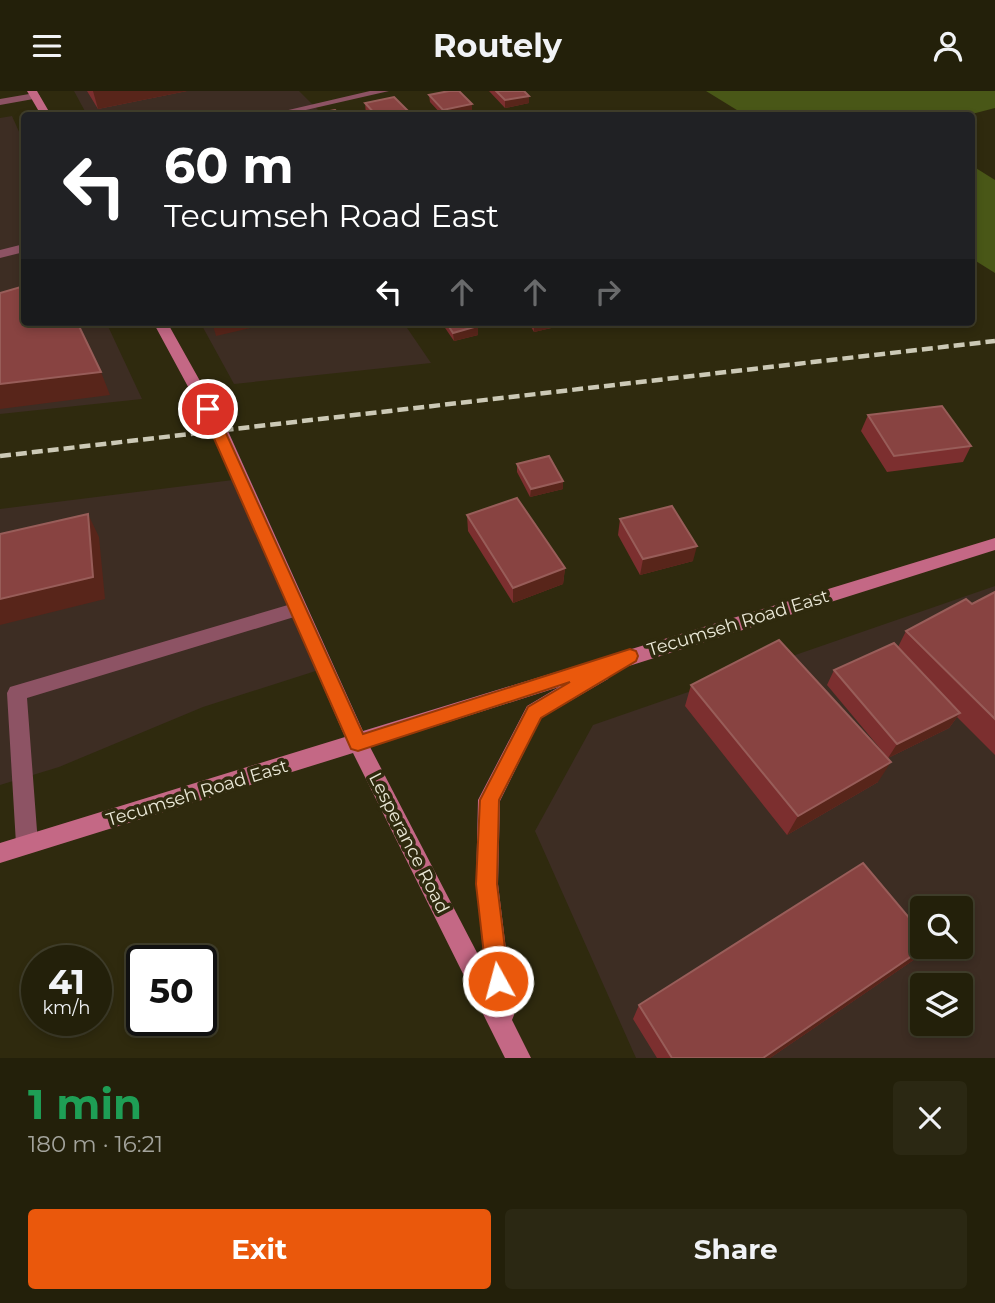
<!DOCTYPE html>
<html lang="en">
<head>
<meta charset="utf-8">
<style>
  :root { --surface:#23200a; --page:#2b2813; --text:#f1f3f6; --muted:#a3a39c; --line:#403e2b; --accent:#ea580c }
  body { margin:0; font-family:Montserrat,sans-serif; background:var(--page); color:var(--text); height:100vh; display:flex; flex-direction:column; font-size:26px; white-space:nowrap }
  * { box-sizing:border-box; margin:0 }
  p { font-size:23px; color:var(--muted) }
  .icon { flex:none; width:38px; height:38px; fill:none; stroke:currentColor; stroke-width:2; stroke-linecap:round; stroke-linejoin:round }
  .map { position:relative; height:967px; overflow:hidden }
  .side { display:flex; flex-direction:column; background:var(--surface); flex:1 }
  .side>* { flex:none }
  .guide { position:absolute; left:21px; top:21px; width:954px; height:214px; border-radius:7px; box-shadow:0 4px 10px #0003,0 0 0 2px var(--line); background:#202124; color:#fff; overflow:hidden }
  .tools { position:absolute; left:910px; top:805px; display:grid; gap:14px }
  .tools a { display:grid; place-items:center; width:63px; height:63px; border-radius:7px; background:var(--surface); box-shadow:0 4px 10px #0003,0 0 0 2px var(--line); font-size:35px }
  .speed { position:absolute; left:21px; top:854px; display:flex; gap:14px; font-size:35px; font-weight:700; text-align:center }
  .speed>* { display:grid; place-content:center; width:91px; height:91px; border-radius:50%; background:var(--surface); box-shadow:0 4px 10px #0003,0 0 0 2px var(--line); line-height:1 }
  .speed small { font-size:18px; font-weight:400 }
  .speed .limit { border:4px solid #111; border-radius:10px; background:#fff; color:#111 }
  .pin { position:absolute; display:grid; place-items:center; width:60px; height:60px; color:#fff; margin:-30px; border:4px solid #fff; border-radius:50%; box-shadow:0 2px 7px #0007 }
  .me { position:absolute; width:77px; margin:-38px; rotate:353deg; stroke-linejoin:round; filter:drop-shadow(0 0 5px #0008) }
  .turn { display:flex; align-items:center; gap:24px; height:147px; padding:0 28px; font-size:32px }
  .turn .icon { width:91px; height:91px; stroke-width:2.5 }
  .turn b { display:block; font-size:49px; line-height:60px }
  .lanes { display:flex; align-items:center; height:66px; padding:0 28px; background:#0003; justify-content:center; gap:35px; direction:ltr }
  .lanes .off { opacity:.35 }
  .round { display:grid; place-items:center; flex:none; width:74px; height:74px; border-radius:7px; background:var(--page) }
  .headline { display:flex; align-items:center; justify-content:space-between; height:119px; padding:0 28px }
  h1 { font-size:42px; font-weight:700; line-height:52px; color:#1e9e55 }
  .cta { display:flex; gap:14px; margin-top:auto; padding:14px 28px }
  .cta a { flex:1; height:80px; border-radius:7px; background:var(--accent); color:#fff; font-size:28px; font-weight:700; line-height:80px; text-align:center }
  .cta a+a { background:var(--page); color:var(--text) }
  header { display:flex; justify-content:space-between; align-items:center; height:91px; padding:0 28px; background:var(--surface); font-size:32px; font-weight:700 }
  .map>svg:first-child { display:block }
</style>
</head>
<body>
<header><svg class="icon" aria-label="menu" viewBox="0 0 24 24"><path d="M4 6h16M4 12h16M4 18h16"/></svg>Routely<svg class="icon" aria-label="person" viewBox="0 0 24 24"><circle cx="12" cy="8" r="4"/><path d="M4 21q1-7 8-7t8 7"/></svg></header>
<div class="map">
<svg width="995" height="967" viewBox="0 0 995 967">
  <rect width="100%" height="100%" fill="#2f2a0e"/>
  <path fill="#3d2d23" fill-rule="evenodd" d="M74,0H299L323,24H87Z
    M12,25L24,52V231H106L142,308L0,323V27Z
    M200,231H403L431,272L234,293Z
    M241,388L325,577L203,616L59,676L0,694V418Z
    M995,495V967H636L535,740L593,634ZM922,817H961V856H922ZM922,894H961V933H922Z"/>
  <path fill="#495717" d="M706,0H995V17L968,24H745Z
    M971,74L995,89V182L971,167Z"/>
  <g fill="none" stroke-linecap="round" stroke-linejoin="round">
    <path fill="#8d5364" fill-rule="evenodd" d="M298,511L304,513L307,518L304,523L27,607L38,753L35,760L27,763L19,760L16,753L7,602L10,596Z"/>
    <path fill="#8d5364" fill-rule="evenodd" d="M370,0H389L284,24H267Z
      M35,2L40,5L39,7L0,14V8Z
      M24,153V161L0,167V159Z"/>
    <path fill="#c46885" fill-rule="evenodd" d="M27,0H37L51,24H41Z
      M153,231H167L228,340L363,640L995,447V459L610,581L608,588L541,627L500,710L498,793L514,924L512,929L531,967H505L353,662L0,772V752L345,646L212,340ZM559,596L527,615L478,709L476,793L485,877L370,656Z"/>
    <path stroke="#ccc9b6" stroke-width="4.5" stroke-dasharray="11 5" stroke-linecap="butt" d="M0,365L995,250"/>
  </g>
  <path fill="#7c2f2f" d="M87,0H187L98,18Z
    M489,0H524L529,5V12L505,17Z
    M429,4L472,13V21L453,24H442L430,11Z
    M365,12L411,23V24H366Z
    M441,231H475L478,235V244L454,250Z
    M528,231H577L534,241Z
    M868,324L971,355L963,371L887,381L861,340Z
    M517,373L563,398L530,406L517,381Z
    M467,424L565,477L563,493L513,512L468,440Z
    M620,428L693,470L640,484L618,444Z
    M995,501V664L957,626L949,637L888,667L827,594L834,579L898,556L906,540L972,513Z
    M691,594L878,691L787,744L685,615Z
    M922,856H927L915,868L770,967H657L633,928L639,914Z"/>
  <path fill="#58251a" d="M93,0H187L98,18Z
    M529,5V12L505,17V9Z
    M472,13V21L453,24H444L443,19Z
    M212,231H276L216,245Z
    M339,231H357L339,235Z
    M418,231H440L418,237Z
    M534,231H577L534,241Z
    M478,235V244L454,250L453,242Z
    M101,281L110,304L0,318V293Z
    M563,390V398L530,406L531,398Z
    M88,423L99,446L105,508L0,534V508Z
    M697,455L693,470L640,484L643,468Z
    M565,477L563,493L513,512V497Z
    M960,622L949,637L888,667L897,653Z
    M891,671L878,691L787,744L798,725Z
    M925,856H927L915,868L770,967H763Z"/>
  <path fill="#884341" stroke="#985d59" stroke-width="2" d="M449,0H459L472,13L443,19L429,4Z
    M496,0H524L529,5L505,9Z
    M394,6L411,23L406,24H376L365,12Z
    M335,19L340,24H307Z
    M24,195V231H77L101,281L0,293V202Z
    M446,231H475L478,235L453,242Z
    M942,315L971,355L894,365L868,324Z
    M549,365L563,390L531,398L517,373Z
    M517,407L565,477L513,497L467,424Z
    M672,415L697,455L643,468L620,428Z
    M88,423L93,486L0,508V443Z
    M995,501V628L906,540L966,508L972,513Z
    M779,549L891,671L798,725L691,594Z
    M894,552L960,622L897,653L834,579Z
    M863,772L922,842V856H925L763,967H672L639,914Z"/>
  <path fill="#ea580c" stroke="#983908" stroke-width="2" d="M208,314L215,318L363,643L630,558L636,560L638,565L636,570L541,627L499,709L497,793L509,890L505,898L498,901L490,898L487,890L476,793L480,709L528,616L570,591L358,660L351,658L201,318Z"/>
  <g text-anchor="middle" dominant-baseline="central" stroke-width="7" stroke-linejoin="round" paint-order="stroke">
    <g font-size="18" fill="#ebe9d8" stroke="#2f2a0e">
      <text transform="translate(738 532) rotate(-17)">Tecumseh Road East</text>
      <text transform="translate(197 702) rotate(-17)">Tecumseh Road East</text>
      <text transform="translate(409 752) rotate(63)">Lesperance Road</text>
    </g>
  </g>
</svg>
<div class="tools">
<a><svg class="icon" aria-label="search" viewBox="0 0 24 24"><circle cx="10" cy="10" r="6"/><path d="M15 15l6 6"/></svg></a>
<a><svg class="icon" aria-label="layers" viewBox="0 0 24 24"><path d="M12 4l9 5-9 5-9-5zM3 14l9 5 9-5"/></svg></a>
</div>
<div class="speed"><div>41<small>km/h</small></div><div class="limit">50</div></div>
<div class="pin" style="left:208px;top:318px;background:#d93025"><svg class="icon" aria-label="arrive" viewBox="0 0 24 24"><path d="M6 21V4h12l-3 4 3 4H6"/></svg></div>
<svg class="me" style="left:498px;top:890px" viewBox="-20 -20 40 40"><circle r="17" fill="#ea580c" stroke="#fff" stroke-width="3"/><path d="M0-11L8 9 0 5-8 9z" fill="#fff"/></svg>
<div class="guide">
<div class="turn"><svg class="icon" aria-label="left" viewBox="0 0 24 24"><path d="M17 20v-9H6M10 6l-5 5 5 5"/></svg><div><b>60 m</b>Tecumseh Road East</div></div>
<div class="lanes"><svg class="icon" aria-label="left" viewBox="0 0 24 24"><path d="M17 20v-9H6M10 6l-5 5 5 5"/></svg><svg class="icon off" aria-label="ahead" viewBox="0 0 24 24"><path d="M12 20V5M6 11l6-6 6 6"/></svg><svg class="icon off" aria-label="ahead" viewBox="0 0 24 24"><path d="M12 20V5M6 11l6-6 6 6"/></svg><svg class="icon off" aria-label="right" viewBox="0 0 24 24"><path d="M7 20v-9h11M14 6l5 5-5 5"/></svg></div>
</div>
</div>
<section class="side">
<div class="headline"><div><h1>1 min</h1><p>180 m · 16:21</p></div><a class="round"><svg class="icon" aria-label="close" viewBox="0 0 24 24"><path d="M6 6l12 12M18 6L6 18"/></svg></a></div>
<div class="cta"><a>Exit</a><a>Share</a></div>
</section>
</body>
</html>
